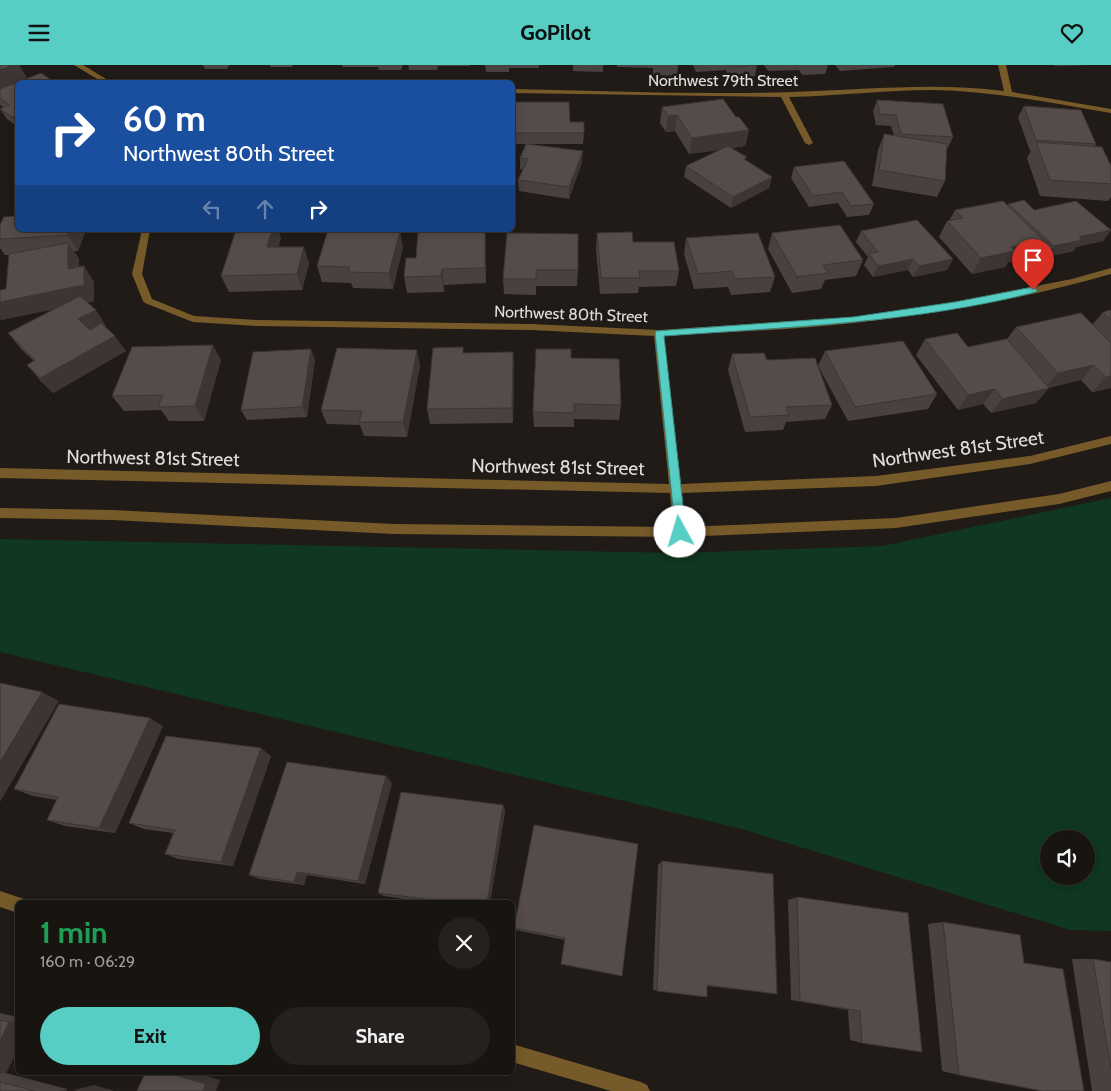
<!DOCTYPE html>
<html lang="en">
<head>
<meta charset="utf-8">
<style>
  :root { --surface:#181410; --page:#25211e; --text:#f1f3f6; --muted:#9f9e9f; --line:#363330; --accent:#56cec4 }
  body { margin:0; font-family:Cabin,sans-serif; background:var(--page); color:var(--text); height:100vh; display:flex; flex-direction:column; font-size:19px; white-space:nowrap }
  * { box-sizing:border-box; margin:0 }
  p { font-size:16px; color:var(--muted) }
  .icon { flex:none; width:28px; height:28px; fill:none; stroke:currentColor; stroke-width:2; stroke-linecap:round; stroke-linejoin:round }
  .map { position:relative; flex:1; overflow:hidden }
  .side { position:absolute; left:15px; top:835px; width:500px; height:175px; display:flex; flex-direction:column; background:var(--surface); border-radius:8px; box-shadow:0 2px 12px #0003,0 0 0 1px var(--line) }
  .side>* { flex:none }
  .banner { position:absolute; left:15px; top:15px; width:500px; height:152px; border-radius:8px; box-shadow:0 2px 12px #0003,0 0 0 1px var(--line); background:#1a4fa0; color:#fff; overflow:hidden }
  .tools { position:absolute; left:1040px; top:765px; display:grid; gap:10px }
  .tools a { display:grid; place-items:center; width:55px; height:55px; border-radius:50%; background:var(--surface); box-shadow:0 2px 12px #0003,0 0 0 1px var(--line); font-size:25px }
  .pin { position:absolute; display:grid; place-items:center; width:42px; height:42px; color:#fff; margin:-51px -21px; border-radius:50% 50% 50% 0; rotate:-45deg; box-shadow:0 0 5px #0007 }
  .pin .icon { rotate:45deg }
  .me { position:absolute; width:55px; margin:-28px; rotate:354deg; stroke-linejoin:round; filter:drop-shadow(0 0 4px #0008) }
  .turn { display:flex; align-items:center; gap:18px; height:105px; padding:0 25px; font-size:22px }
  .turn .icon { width:65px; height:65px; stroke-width:2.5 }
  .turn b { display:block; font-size:35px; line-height:42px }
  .lanes { display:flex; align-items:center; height:48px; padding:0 25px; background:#0003; justify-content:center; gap:25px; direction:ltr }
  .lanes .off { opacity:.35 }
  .round { display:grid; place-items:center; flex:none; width:52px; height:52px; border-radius:26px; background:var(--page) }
  .summary { display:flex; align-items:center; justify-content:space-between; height:85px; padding:0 25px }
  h1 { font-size:30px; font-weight:700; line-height:38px; color:#1e9e55 }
  .cta { display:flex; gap:10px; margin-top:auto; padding:10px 25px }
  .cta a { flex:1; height:58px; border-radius:30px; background:var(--accent); color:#111; font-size:20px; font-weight:700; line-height:58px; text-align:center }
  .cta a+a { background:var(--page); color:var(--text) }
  header { display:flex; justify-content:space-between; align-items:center; height:65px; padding:0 25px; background:var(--accent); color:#111; font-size:22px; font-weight:700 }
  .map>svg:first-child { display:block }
</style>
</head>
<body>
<header><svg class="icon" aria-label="menu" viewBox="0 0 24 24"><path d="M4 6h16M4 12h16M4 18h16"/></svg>GoPilot<svg class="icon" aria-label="heart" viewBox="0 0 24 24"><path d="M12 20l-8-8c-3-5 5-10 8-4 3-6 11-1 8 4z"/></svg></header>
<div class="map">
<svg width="1111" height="1026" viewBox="0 0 1111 1026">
  <rect width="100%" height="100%" fill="#201b16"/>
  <path fill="#0f3721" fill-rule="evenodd" d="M1111,433V866L1070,865L742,764L0,587V474L674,488L882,481ZM1049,774H1086V811H1049Z"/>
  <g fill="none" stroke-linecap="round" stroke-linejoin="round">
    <path fill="#775a29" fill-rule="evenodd" d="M74,0H83L113,18H104Z
      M998,0H1006L1012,27L1111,44V48C1052,38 993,26 933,25C885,25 837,31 789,32L813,78L809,80L805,78L781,32L512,28V24C606,26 699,30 792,27C864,25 933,17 1004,26Z
      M142,165H150L142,209L152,234L194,251L258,255L531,259L659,265L853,252L955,237L1072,214L1111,203V209C1028,233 940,248 854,258C791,265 727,267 664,271L681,419L876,411L1030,391L1111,371V379L1030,399L876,421L682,428L685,462L896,453L1059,429L1111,416V426L1059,439L896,463L680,472L394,469L112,455L0,453V443L112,445L394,459L673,462L670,428L0,413V403L669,419L654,271L531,265L258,261L193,257L145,238L143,236L132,209Z
      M0,826L24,834L25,838H18V848L0,842Z
      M512,979L641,1017L647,1020L650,1026H611L512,997Z"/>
  </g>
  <path fill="#494140" d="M0,0H19L27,13L53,16L54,18H18V62L7,54L0,44L3,42L0,40Z
    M203,0H229L227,4H205Z
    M270,0H293L292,2H271Z
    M342,0H403L401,5H379L378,2H343Z
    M408,0H470L469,1H438L437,5H409Z
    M485,0H539V3H509V7H486Z
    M568,0H603V7L573,6V0Z
    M617,0H678L677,11L653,10V3L617,2Z
    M693,0H757L755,11L729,13L726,5L696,7Z
    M764,0H828L825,9L802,10L799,5L768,6Z
    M835,0H895L894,2L840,6Z
    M1055,0H1088L1055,1Z
    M877,35L953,72L948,83H947L945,116L937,132L872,121L878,85L884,69L894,71L891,61L876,60L873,46Z
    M513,37L570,57L584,68L583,79H515Z
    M1024,41L1096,79L1095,81L1111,101V132L1108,136L1040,131L1027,93L1031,86H1030L1018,52Z
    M662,42L736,52L749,65L745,81L732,83L747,96L772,112L769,123L731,143L684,112L686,101L720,85L689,89L675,66L666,67L660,58Z
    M520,93L582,97L569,134L519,126L518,115L523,105L520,104Z
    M794,102L874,139L869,150L847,152L838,138L809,142L791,113Z
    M1008,139L1034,145L1111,165L1103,176L1076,182L1074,186L1046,192L1038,185L1034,192L1008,197L1005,202L972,209L939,172L947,156H949L955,145L1007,140Z
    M0,160L18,165H86L78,186H74L79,194V202L94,217V236L87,238L106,261L105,262L126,286L53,328L40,315L27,300L34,296L21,284L8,268L54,244L1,255L6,224L9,190H5L0,183Z
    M210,165H230L211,167Z
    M485,166L486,182V218L444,220V227L407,228L404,212L416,193Z
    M861,166L953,194L947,205L913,212L908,205L873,212L864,200L868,192L856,177Z
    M507,168L578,205L577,221H536V230L504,229L503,214Z
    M597,168L633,177L679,206L676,221L639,222L638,228L600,229L596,184Z
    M772,168L863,195L856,211L825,215L821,224L792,228L768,184Z
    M281,173L278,182L309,198L302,225L229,227L221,211Z
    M686,173L775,212L770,227L731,230L728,222L694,224L684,189Z
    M403,182L393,224L353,223L351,218L322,217L317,201Z
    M1111,245V323L1092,327L1081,315L1048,323L1036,338L991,348L983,339L958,345L916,290L925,274L968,282L1007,274L1016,262L1093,259L1103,247Z
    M825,286L937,329L928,344L848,356L818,301Z
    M513,287L514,303L513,358L430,359L427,344L464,288Z
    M732,289L767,295L832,340L825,354L786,357L783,365L745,367L728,305Z
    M571,293L621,340L619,355L574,354V362H534L533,347Z
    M221,295L204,356H169L161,345L124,346L112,331Z
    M315,295L307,352L247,355L241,345Z
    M420,300L407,372L364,371L360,360L327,359L321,345Z
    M163,661L115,768L65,761L47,755L57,735L33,731L14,724Z
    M271,691L233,801L179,794L165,789L173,768L144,764L129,758Z
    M392,718L365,819L307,810L304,820L260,814L249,810Z
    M503,740L505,746L490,838H425V837L384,831L378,828Z
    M534,760L622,911L561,899L565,875L516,865L514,863Z
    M662,796L777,929L707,921V932L653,925L658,800Z
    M797,832L908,848L862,978L850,975L848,945L791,935L788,835Z
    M943,857L959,1010L942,1006L928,859Z
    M1072,894H1093L1111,897V1026H1092Z
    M0,948L18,952V984L6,1008L67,1024L66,1026H0Z"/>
  <path fill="#3c3534" d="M13,0H19L27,14L0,24V5Z
    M18,50V61L12,52Z
    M677,50L675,66L666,67L668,51Z
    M749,65L745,81L689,89L692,73Z
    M583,86L582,97L569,134V122Z
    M772,112L769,123L731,143L733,132Z
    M69,165H86L78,186L67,170Z
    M272,165H278L281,173L274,198L267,182Z
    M1111,165L1103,176L1076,182L1074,186L1046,192L1054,181L1079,172Z
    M400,166L403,182L393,224L389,208Z
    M485,166L486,182V218L485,203Z
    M1044,176L1034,192L1008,197L1005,202L972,209L981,193L1011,182Z
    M68,178L79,194L78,220L68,204Z
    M304,182L309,198L302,225L297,209Z
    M913,194L908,205L873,212L878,201Z
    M953,194L947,205L913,212L919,201Z
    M84,201L94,217V236L1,255L0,253V237Z
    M442,204L444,220V227L441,211Z
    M96,245L106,261L90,270L78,254Z
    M115,271L126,286L53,328L40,313Z
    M213,280L221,295L204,356L195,341Z
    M311,284L315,295L307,352L302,342Z
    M417,285L420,300L407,372L403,357Z
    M513,287L514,303L513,358L512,343Z
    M1094,300L1081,315L1045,323L1058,308Z
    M1111,311V323L1092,327L1106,312Z
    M1049,323L1036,338L991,348L1002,334Z
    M995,324L983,339L958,345L968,330Z
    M42,627L59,636L0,737V697Z
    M150,653L163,661L115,768L99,763Z
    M261,683L271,691L233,801L221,797Z
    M386,711L392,718L365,819L358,816Z
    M503,740L505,746L490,838H487Z
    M297,807L307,810L304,820L294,817Z
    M9,957H18V984L6,1008L0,1009V976Z
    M168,1008H197L220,1015L216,1026H203Z
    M94,1020L114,1026H78L74,1025Z
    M67,1024L66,1026H57Z"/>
  <path fill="#554c4a" stroke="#3c3534" d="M0,0H13L0,5Z
    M730,0H757L731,2Z
    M41,8L53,16L48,18H18V50L12,52L0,44L9,40L0,33V24Z
    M723,34L736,52H739L749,65L692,73L677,50L668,51L662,42Z
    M877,35L943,39L953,72L901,69L896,50L880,49Z
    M513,37H569L570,57H584V68H514Z
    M1024,41L1081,45L1096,79L1036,75Z
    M884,69L947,79L945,116L879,105Z
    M1036,77L1102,82L1111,101V119L1050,115Z
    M526,79L583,86L569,122L518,115L528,94L520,93Z
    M728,81L747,92L744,94L772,112L733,132L686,101Z
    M844,96L874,139L851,141L842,127L813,131L794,102Z
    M1024,135L1034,145L1076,136L1111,165L1079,172L1082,175L1054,181L1008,139Z
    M1003,136L1044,176L1011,182L1015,186L981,193L947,156L963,153L955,145Z
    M18,151V165H69L67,170L0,174V160L4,152Z
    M917,155L953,194L919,201L913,194L878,201L869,189L878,187L861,166Z
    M840,160L863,195L823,200L828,208L797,212L772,168Z
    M236,165H272L267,182H304L297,209L221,211Z
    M328,165L400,166L389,208L348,207L350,202L317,201Z
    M485,166V203L442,204L441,211L404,212L406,193H416L418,167Z
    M632,167L633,177H674L679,206H639L640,213H601L597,168Z
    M507,168L578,169V205H536V214H503Z
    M758,168L775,212L735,214L732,206L698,209L686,173Z
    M68,178V204L84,201V220L0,237V225L6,224L9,189Z
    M80,231L96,245L78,254L90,265L101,258L115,271L40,313L27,300L35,295L8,268Z
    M1111,245V255L1103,247Z
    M1081,248L1111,278V311L1106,312L1094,300L1058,308L1016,262Z
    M957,268L968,282L1007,274L1049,323L1002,334L995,324L968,330L925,274Z
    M903,276L937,329L855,342L825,286Z
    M213,280L195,341L158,342L163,330L112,331L132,282Z
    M463,282V288L513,287L512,343L427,344L433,283Z
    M337,283L417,285L403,357H359L362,346L321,345Z
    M311,284L302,342L241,345L253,287Z
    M536,284H571V293L619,294L621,340L574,339V348L533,347Z
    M764,288L767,295L815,293L832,340L786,342L789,350L750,352L732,289Z
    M0,618L42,627L0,697Z
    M59,639L150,653L99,763L47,755L58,732L14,724Z
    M166,671L261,683L221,797L165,789L175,765L129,758Z
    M287,697L386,711L358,816L297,807L294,817L249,810Z
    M401,727L503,740L487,838H425L426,834L378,828Z
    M534,760L638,779L622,911L561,899L565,873L514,863Z
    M662,796L773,809L777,929L707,920V932L657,926Z
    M797,832L908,848L922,987L862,978L860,946L800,936Z
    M943,857L1020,870L1024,898L1063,904L1084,1026H1042L959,1010Z
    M1093,894L1111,897V1004Z
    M0,955L9,957L0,976Z
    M145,1008H168L206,1019L203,1026H137Z
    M0,1017L35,1026H0Z"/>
  <path fill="#56cec4" stroke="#38867f" d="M1033,222L1037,225L1036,227C915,258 788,262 664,271L686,467L684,471H676L655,268L656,266L853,252L955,237Z"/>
  <g text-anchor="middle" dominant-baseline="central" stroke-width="5" stroke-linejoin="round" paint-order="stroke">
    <g font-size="16" fill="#e0ddd9" stroke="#201b16">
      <text x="723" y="15">Northwest 79th Street</text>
      <text transform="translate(571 249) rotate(2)">Northwest 80th Street</text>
    </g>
    <g font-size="19" fill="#e0ddd9" stroke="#201b16">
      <text transform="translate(958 384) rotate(-8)">Northwest 81st Street</text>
      <text transform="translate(153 393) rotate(1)">Northwest 81st Street</text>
      <text transform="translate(558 402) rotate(1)">Northwest 81st Street</text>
    </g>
  </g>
</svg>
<div class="tools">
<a><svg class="icon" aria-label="sound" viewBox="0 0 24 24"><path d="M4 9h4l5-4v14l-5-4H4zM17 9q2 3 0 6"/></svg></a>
</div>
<div class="pin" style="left:1033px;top:225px;background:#d93025"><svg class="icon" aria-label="arrive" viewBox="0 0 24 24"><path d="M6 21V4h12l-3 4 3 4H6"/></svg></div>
<svg class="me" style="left:680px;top:467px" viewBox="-20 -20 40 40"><circle r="19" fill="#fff"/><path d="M0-13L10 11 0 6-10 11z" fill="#56cec4"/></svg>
<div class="banner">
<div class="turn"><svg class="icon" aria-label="right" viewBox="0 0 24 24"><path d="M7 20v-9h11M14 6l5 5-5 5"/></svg><div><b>60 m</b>Northwest 80th Street</div></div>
<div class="lanes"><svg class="icon off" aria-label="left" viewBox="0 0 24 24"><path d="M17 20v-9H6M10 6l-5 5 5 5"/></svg><svg class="icon off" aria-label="ahead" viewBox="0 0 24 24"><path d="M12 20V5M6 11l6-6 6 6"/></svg><svg class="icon" aria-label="right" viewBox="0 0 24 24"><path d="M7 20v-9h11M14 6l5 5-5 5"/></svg></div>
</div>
<section class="side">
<div class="summary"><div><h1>1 min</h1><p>160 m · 06:29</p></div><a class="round"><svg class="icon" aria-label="close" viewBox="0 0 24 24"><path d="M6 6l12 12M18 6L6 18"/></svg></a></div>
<div class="cta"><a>Exit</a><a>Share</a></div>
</section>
</div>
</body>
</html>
